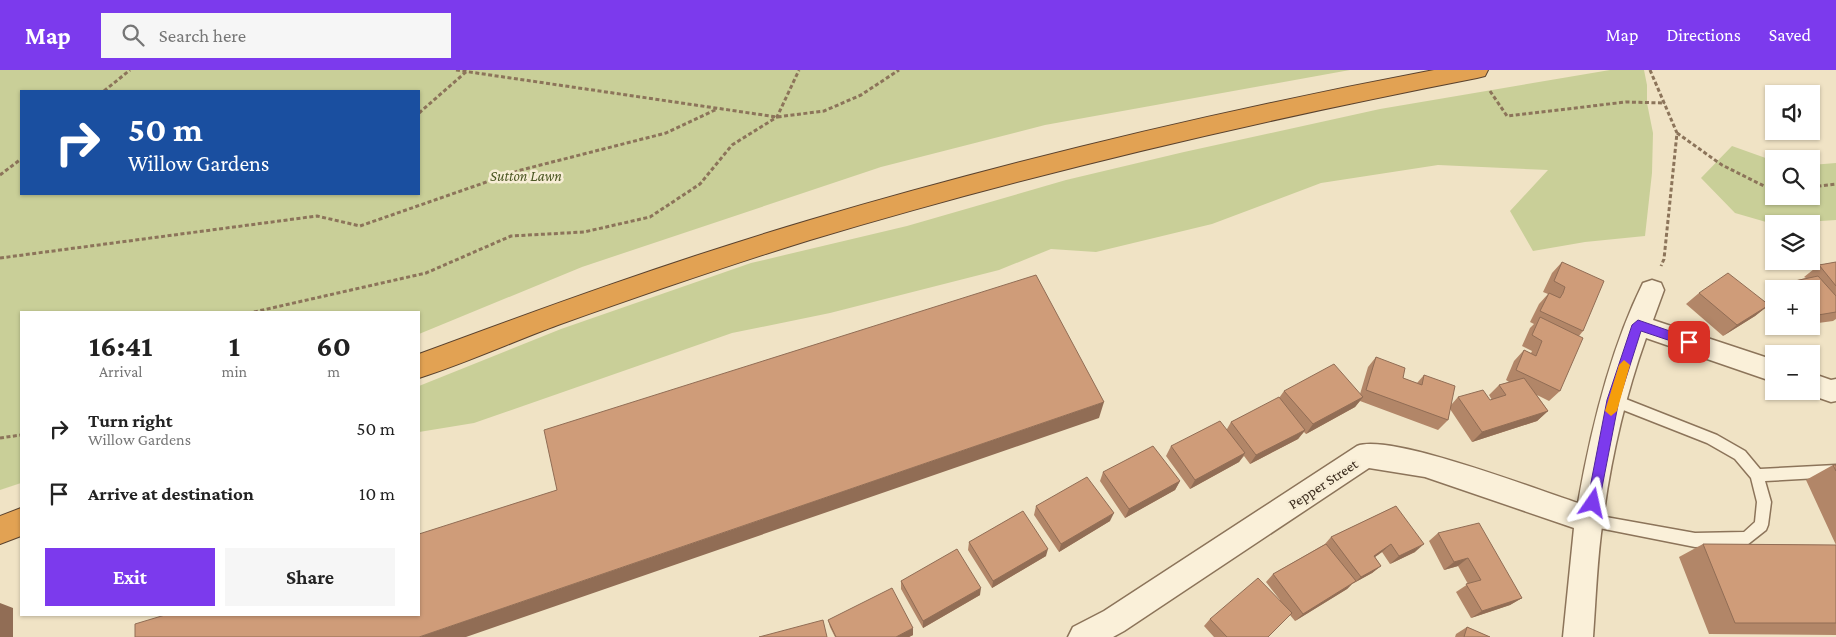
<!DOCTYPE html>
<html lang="en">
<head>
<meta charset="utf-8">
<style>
  :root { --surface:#fff; --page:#f6f6f6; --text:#222; --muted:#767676; --accent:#7c3aed }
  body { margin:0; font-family:"Crimson Pro",serif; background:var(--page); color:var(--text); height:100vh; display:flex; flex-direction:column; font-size:19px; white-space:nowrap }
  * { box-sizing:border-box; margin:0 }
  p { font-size:16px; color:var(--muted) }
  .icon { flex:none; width:28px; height:28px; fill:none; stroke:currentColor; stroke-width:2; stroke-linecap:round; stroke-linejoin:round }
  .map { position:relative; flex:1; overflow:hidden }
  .panel { position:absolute; left:20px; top:241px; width:400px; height:305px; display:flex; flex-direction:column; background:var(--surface); border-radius:0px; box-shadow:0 1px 4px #0004 }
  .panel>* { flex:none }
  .guide { position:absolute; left:20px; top:20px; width:400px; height:105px; border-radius:0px; box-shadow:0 1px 4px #0004; background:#1a4fa0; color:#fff; overflow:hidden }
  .fabs { position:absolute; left:1765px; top:15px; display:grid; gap:10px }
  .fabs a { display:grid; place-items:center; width:55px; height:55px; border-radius:0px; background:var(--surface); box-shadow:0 1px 4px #0004; font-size:25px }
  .pin { position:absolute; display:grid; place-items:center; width:42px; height:42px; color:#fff; margin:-21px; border-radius:10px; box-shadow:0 2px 8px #0006 }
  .me { position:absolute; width:55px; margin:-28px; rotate:11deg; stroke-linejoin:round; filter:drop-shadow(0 0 4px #0008) }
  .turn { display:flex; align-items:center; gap:18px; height:105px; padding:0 25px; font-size:22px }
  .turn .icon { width:65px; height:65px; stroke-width:2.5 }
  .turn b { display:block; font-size:35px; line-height:42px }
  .eta { display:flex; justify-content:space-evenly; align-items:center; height:85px; text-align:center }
  .eta b { font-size:30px; font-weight:700; line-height:35px }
  .cta { display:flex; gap:10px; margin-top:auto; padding:10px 25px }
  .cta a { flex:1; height:58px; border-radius:0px; background:var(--accent); color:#fff; font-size:20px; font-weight:700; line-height:58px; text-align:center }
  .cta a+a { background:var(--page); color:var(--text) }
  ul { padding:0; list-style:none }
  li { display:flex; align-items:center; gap:15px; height:65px; padding:0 25px }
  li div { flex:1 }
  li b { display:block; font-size:19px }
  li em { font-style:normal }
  header { display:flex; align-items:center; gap:30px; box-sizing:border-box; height:70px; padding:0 25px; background:var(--accent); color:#fff }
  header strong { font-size:24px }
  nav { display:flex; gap:28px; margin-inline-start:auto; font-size:18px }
  .search { width:350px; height:45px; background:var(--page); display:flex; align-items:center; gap:12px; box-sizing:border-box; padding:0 18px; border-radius:0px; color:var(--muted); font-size:19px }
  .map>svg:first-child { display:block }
</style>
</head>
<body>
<header>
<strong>Map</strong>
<div class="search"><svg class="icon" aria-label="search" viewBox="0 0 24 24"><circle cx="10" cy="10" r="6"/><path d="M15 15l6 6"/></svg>Search here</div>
<nav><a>Map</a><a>Directions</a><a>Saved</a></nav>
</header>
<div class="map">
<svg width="1836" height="567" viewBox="0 0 1836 567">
  <rect width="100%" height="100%" fill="#f0e3c5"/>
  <path fill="#c9cf98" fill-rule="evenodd" d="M0,0H1350L1045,55L881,97L582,197L419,264V242H21V413L0,420ZM419,21V124H21V21Z
    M1610,0H1644L1647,15V33L1653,63L1652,103L1645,166L1585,172L1533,181L1510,141L1548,100L1438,95L1321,113L1212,154L1096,182L1051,179L999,200L830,243L732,263L474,353L419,362V316L561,259L751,193L907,156L1066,110L1184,82L1380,39Z
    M1732,76L1774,91V126H1811V95L1836,93V150L1773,154L1735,143L1701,108Z"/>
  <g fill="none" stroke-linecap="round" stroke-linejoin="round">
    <g stroke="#8c745a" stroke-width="3">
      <path id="lane" d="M1613,324L1717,365L1745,381L1760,399L1836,395V407L1765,411L1771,432L1768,455L1766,460L1747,475L1695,477L1589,456L1584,455L1582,450L1584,445L1589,444L1695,463L1744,462L1755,452L1757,432L1751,408L1735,389L1707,373L1608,334L1607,330L1608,326Z"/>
    </g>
    <g stroke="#8c745a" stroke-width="3">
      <path id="street" d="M1652,210L1661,213L1664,220L1653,250L1774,290V312L1646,268C1625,327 1611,388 1603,449C1597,488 1596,528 1593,567H1563L1574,458L1425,407L1369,398L1124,561L1113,567H1068L1073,557L1104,541L1357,376C1391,363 1537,420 1578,433C1591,359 1610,280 1643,213Z
        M1811,303L1831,310L1836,309V331L1831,332L1802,322L1811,321Z"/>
    </g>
    <g stroke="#5a422e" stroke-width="2">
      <path id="highway" d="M1434,0H1488L1485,6L1477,8C1252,52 1030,104 810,170C726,196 642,225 558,255C512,272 466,293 419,308V284C548,236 678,189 810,150C1016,89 1224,40 1434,0Z
        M21,438V466L0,474V446Z"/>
    </g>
    <path stroke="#8c745a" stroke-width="3" stroke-dasharray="4 2.5" stroke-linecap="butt" d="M456,0L777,47L824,41L861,25L899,0
      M1650,0L1677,63L1664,189L1661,196
      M104,21L130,0
      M1490,21L1507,46L1626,32L1665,33
      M419,43L467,1
      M1677,63L1722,95L1774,121
      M0,105L21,89
      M1811,117L1836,114
      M0,188L317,146L360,156L521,100L666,63L717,39
      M254,242L426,203L511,166L584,162L650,147L700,114L732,75L777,47L799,0
      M0,368L21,365"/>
    <use href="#lane" fill="#faf0d9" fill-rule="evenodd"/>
    <use href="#street" fill="#faf0d9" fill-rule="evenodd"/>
    <use href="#highway" fill="#e2a253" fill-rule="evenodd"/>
  </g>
  <path fill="#b28668" d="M1562,192L1583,261L1579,266L1560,321L1549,331L1537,325L1548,341L1537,351L1472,372L1450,339L1448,350L1438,360L1360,331L1355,337L1306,364L1304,362L1298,369L1250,394L1244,386L1239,392L1190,419L1166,386L1171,376L1227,359L1231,352L1279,328L1284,321L1360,324L1368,297L1376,287L1403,308L1417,313L1424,305L1451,335L1458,327L1490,330H1492L1489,325L1499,315L1509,312L1506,310L1514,291L1524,280L1531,283L1532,281L1522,276L1530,258L1534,254L1530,252L1539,234L1548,224L1543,222L1552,203Z
    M1836,192V249L1833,251L1811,254V219H1781L1790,212L1806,208L1804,207L1819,195Z
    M1699,223L1769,235L1755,246L1723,266L1686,234Z
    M1833,395H1836V565L1709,564L1679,487L1703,474L1836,475L1806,410Z
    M1103,402L1180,411L1175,420L1125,448L1100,411Z
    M1036,436L1110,451L1059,482L1034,445Z
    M1396,436L1415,482L1390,494L1382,482L1375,487L1381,496L1372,503L1352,514L1347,519L1295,551L1290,545L1268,567H1214L1204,556L1210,549L1280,530L1266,512L1273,504L1325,474L1331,467Z
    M1438,463L1522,528L1510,535L1471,548L1456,522L1468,514L1458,496L1444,500L1429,471Z
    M969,472L1046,486L992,518L968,480Z
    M901,511L980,525L923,558L901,519Z
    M828,550L913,565L909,567H835L830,557Z
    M1467,557L1490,567H1455L1456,564Z"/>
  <path fill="#916d55" d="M1769,235L1755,246L1723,266L1737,255Z
    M1363,327L1355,337L1306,364L1313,354Z
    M1104,332L1099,348L466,567H419Z
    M1548,341L1537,351L1472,372L1482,362Z
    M1305,360L1298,369L1250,394L1256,385Z
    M1245,383L1239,392L1190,419L1195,410Z
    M1180,411L1175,420L1125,448L1129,439Z
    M1114,443L1110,451L1059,482L1061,474Z
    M1391,474L1382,482L1365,494L1374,486Z
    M1424,474L1415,482L1390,494L1399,486Z
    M1048,479L1046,486L992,518L993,511Z
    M1468,488L1458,496L1444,500L1454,492Z
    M1381,496L1372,503L1352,514L1347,519L1295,551L1303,544L1355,512L1361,507Z
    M981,518L980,525L923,558V551Z
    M1522,528L1510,535L1471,548L1482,541Z
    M0,533L13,538V567H0Z
    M913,558V565L909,567H896Z"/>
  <path fill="#cf9c79" stroke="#916d55" d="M1562,192L1604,211L1583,261L1540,241L1549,223L1560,228L1563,223L1565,217L1554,211Z
    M1836,192V216L1819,195Z
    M1728,203L1769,235L1737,255L1699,223Z
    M1036,205L1104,332L419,567H135V554L165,545H419V464L557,420L544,360Z
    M1818,206L1836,226V242L1818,245L1811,237V219H1796L1790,212Z
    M1540,247L1583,268L1560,321L1516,300L1524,280L1536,286L1542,271L1532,265Z
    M1376,287L1405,298L1403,308L1422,315L1424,305L1455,316L1448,350L1366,320Z
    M1334,294L1363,327L1313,354L1284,321Z
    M1524,308L1548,341L1482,362L1458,327L1483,320L1490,330L1506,325L1499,315Z
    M1279,327L1305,360L1256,385L1231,352Z
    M1220,351L1245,383L1195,410L1171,376Z
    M1153,376L1180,411L1129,439L1103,402Z
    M1833,395H1836V401Z
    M1087,407L1114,443L1061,474L1036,436Z
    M1396,436L1424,474L1399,486L1391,474L1374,486L1381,496L1361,507L1331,467Z
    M1023,441L1048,479L993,511L969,472Z
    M1479,453L1522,528L1482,541L1466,514L1481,510L1468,488L1454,492L1438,463Z
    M1326,474L1356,511L1303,544L1273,504Z
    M1703,474L1836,475V553H1735Z
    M957,479L981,518L923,551L901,511Z
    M1258,508L1292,543L1268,567H1227L1210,549Z
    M892,518L913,558L896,567H836L828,550Z
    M823,550L827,567H759Z
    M1467,557L1490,567H1464Z"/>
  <path fill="#7c3aed" stroke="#51269a" d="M1638,250L1693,269L1694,272L1689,277L1641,261L1619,330L1599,433L1593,439L1587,433L1607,330L1632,255Z"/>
  <path fill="#f59e0b" d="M1624,290L1630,295L1617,341L1611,346L1605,341L1619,295Z"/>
  <g text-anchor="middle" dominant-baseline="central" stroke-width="5" stroke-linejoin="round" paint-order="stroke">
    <g font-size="15" font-style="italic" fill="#4c5824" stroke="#f7edd5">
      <text x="526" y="106">Sutton Lawn</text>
    </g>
    <g font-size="15" fill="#3b2c1e" stroke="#f7edd5">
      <text transform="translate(1323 414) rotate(-33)">Pepper Street</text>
    </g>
  </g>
</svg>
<div class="fabs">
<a><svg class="icon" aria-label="sound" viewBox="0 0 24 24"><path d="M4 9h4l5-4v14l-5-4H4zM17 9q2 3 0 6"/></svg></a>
<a><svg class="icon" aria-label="search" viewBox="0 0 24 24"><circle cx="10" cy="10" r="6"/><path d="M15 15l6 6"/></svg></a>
<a><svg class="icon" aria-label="layers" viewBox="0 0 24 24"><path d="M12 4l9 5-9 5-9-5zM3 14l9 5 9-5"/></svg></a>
<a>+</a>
<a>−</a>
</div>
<div class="pin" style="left:1689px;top:272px;background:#d93025"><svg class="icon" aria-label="arrive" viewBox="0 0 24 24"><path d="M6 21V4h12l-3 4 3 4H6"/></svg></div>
<svg class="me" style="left:1593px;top:433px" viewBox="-20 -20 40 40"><path d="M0-17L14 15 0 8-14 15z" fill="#7c3aed" stroke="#fff" stroke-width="4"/></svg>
<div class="guide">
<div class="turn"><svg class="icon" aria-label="right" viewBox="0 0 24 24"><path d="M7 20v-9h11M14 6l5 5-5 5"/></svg><div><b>50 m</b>Willow Gardens</div></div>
</div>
<section class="panel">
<div class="eta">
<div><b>16:41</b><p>Arrival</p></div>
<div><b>1</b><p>min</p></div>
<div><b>60</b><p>m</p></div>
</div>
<ul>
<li><svg class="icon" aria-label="right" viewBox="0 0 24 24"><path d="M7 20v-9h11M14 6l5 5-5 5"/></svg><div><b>Turn right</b><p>Willow Gardens</p></div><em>50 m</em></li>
<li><svg class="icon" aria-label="arrive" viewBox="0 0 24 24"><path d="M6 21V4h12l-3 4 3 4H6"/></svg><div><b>Arrive at destination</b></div><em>10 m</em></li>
</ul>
<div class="cta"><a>Exit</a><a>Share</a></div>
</section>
</div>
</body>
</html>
